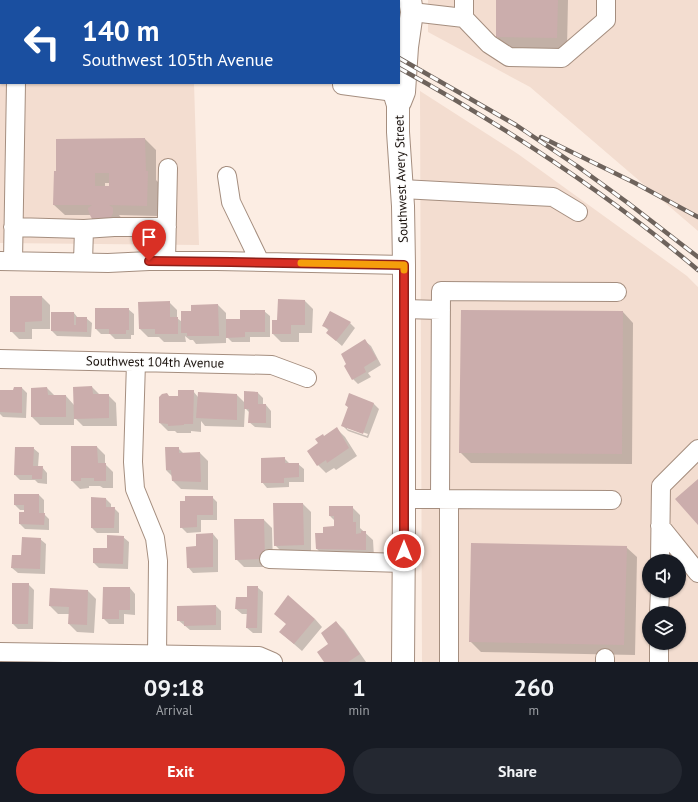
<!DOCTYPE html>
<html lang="en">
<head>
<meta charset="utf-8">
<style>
  :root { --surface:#171b24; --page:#242831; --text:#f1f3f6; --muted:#9ea1a6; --accent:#d93025 }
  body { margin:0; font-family:"PT Sans",sans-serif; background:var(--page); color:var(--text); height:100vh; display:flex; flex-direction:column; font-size:15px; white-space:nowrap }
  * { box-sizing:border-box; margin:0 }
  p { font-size:13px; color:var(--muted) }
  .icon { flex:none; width:22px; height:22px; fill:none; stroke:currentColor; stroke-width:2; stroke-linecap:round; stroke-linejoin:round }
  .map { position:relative; height:662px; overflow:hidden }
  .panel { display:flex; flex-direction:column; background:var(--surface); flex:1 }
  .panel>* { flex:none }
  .hud { position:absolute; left:0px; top:0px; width:400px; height:84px; box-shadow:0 1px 3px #0004; background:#1a4fa0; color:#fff; overflow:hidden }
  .fabs { position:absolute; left:642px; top:554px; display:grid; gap:8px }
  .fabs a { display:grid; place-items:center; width:44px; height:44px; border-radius:50%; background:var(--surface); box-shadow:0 1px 3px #0004; font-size:20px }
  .pin { position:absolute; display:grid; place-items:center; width:34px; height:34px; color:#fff; margin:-41px -17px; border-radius:50% 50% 50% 0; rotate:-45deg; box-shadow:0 0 4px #0007 }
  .pin .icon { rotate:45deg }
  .me { position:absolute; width:44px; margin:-22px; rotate:0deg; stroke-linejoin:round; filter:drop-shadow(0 0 3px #0008) }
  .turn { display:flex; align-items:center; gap:14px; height:84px; padding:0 16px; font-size:18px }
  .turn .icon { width:52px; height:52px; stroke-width:2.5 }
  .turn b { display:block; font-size:28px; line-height:34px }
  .eta { display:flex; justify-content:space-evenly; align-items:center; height:68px; text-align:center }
  .eta b { font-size:24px; font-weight:600; line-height:28px }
  .action { display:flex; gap:8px; margin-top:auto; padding:8px 16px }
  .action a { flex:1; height:46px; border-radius:24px; background:var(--accent); color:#fff; font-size:16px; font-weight:600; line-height:46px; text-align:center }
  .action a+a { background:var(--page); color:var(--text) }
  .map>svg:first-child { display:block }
</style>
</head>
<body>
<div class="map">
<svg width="698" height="662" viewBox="0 0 698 662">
  <rect width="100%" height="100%" fill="#fcede3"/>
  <path fill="#f3ddd0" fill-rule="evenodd" d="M0,0H191V1H1V83H194L199,245L0,243Z
    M428,0H698V231L530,87L428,32Z
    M420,91L518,154L687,276L698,287V662H422ZM649,561H679V591H649ZM649,613H679V643H649Z"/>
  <path fill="#0003" fill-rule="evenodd" d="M497,0H568L567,48H508L497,37Z
    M145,139L156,150V180L158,182V216L119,215L123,220V224L91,215H65L54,205L55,172ZM105,183H110V187H105Z
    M42,297L50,305V329H32V339H19L11,331Z
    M305,301L313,309L312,333H299V342H281L273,334L278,321Z
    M169,302L177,310V318L182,322L192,312L218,305L226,313V320H241L264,311L270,316V337H250V342H232L226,336V343L196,344L193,340H190L185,336L186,342H164L159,337H148L140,329L139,303Z
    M128,309L134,314V335H131V339H115L110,334H101L96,329Z
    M330,312L350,323L355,328L342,346L327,333L329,331L323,325Z
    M623,312L633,323L632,464L471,463L460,452Z
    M74,313L78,318H86L92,323L91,337L57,336L52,331Z
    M365,341L371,346L381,365L368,373L371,377L358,384L353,379Z
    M92,387L100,395H108L116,403L117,426H83L74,417V425H40L32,417L47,388L55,396H66L74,405Z
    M22,388L27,393L26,418L3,417L0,414V390L14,391Z
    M193,391L198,397L199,393L237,395L245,403L258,393L263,398V405H266L271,411V428L255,427L249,422L250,413L245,408L244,427L205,426L201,421V432L191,431V433H177L175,431H168L160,423L170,397H179Z
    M350,395L374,404L379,409L368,438L348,431L342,425L349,408L346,405ZM347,427L368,434L367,436L347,429Z
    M337,429L345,437L357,456L336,470L334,468L326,473L318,465L319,443L324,437Z
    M97,447L105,455V464L113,472V488H103L100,486H89V488L80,489L72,481Z
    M33,448L39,453L38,467H42L47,473V484L38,483L35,480H20L15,475Z
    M178,448L183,453H200L208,461V490L181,489L173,481L172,476L166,470Z
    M284,458L290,464H298L304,469V482H289V487L267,488L262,482Z
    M39,495L44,500V514L49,519V530L25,529L20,524L25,510H20L15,505Z
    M212,497L217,502V520H201V532L187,533L181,527Z
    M106,499L111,504V508H114L119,513V533H97L92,528Z
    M303,504L311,512V553H283L275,545Z
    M352,507L360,515V528L373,540L374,557H325L317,549L324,534L335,527V521L330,516Z
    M264,520L272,528L273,567H244L236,559Z
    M213,534L218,540V572L193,573L188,567Z
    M123,537L129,542L128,569L99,568L94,563L108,549Z
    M40,539L46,544L45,574L18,573L12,568L22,556Z
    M626,547L637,557L635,655L481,652L470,641Z
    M28,584L34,590L33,629H18L13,624Z
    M257,587L263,592L262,633H253L247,628L248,614H242L236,609L248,598Z
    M130,588L135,594V615L124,614V624H109L103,618Z
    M51,589L88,591L96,599L94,633L77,632L69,624V614H58L50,606Z
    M216,606L221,611V630H190L178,620Z
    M315,619L322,627L302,651L280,632Z
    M336,622L344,630L366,662H325Z"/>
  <path fill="#cbadac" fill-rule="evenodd" d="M496,0H558L557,38L496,37Z
    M145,138L146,171H148L147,206L109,205L112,207L113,208V213L111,217L108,220L94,221L92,219L90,215L88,210V208L92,205H53L54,171H56V139ZM95,173H109V186H95Z
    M10,296H42V321L25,322V332H10Z
    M278,299L305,300V325H291V334H272V320H277Z
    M170,301V317H178V334H155V329H139L138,302Z
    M218,304L219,336H187V333H181V311H191V305Z
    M95,308H129V330H126V334H109V329H95Z
    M240,310H265V332H245V337L226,338V319H240Z
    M461,310L623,311L622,454L459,453Z
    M330,311L351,322L336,341L326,333L329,329L322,326Z
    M51,312H74V325H76V317H87V332L51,331Z
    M365,339L377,359L364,367L366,372L352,380L344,366L346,364L341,354Z
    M92,386L93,394H109V418L74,419L73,387Z
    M14,387H22V413L0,412V390H13Z
    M47,387L48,395H66V417H31V388Z
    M178,390H194L193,424H184V425L168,426V424L159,423V397L162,394L167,393L169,396H178Z
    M244,391L258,392V404H266V423H248L249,409H244Z
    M198,392L237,394V420L196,418Z
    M349,393L374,403L363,434L341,426L348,407L345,405Z
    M337,427L349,448L327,463L326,460L317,466L307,451L318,443L315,439L323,434L324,436Z
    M71,446H97L98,463H106V481H94V478H81V481H71Z
    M15,447H34L33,466H43L42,479H32V475H14Z
    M165,447H179V453L200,452L201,482L172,481L171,470H166Z
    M285,457V463H299V477L284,478V483H261V458Z
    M698,479V525L675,499Z
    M14,494H39V513H45L44,525L19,524V512H24V505H14Z
    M185,496H213V515H197V527L180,528V501H185Z
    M91,497L106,498V507H115L114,528H91Z
    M273,503H303L304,545L274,546Z
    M329,506H353V522H356V534L361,533V531H366V550L316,549L315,533H323V527L334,526V516H329Z
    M234,519H264L265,559L235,560Z
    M213,533V567L187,568L186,547L196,546V534Z
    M107,535L124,536L123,564L93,563V548H107Z
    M22,537L41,538L40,569L11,568L12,555H21Z
    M471,543L627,546L624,645L469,642Z
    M12,583H29L28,624H12Z
    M247,586H258L257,628H246L247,609H235L236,597H247Z
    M103,587H130V610H119V619H102Z
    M50,588L88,590L87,625L68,624L69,607L49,606Z
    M288,595L315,619L294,644L279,632L286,624L274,614Z
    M216,605V625L184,626V621H177V606Z
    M336,621L360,654L348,662H324L317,652L328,644L321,633Z"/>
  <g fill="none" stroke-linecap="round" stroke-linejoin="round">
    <g stroke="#a58e7f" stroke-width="20">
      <path id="minor" d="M464,0V18L489,44L509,57L562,58L606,20V0
        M21,1V0
        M412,12L464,18
        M0,59L1,60
        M342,85L394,92
        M227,176L231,202L260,262
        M402,189L553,197L578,212
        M13,227L84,229L114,227H167
        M0,261L108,263L149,261H217L404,265
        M13,261L16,83
        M166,261L168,168
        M83,262L84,229
        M404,309L441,310
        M0,359L272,365L307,378
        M136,362L133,462L135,489L155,538L158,561L157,655
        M404,499H440
        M612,500L440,499L441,291L617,292
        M660,526L698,573
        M269,559L403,563
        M660,561L661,486L698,449
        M659,613L660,591
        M0,652L259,656L273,662
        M449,662V499
        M605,662V658
        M659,662V643"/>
    </g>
    <g stroke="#a58e7f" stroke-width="24">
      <path id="major" d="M395,83L394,92L398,105V132L403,206L404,265V527L403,662
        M400,102L404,92L407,47L412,12L410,0"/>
    </g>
    <use href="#minor" stroke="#fff" stroke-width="18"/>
    <use href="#major" stroke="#fff" stroke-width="22"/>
    <g stroke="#6e635c" stroke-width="4.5">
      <path id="rail" d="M254,0L256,1
        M279,0L281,1
        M399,58L516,125L577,166L628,203L698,257
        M399,68C504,126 606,192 698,270
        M541,137L635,183L698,217"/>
    </g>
    <use href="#rail" stroke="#fdfdfd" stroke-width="3" stroke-dasharray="9" stroke-linecap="butt"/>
  </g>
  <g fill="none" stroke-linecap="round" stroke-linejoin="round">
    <g stroke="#8d1f18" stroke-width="10">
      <path id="route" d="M149,261L231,262L404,265V551"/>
    </g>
    <use href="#route" stroke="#d93025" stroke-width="7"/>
    <path stroke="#f59e0b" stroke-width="7" d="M301,263L404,265V270"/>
  </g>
  <g text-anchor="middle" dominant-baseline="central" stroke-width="3" stroke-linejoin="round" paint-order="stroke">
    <g font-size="13" fill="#19110c" stroke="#fdfdfd">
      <text transform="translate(401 179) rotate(-92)">Southwest Avery Street</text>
      <text transform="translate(155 362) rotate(1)">Southwest 104th Avenue</text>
    </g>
  </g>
</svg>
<div class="fabs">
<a><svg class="icon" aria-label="sound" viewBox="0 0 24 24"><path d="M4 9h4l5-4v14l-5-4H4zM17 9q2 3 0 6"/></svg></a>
<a><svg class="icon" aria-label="layers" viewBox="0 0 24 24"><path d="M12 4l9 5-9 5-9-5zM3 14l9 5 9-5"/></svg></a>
</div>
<div class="pin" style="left:149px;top:261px;background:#d93025"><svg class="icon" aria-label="arrive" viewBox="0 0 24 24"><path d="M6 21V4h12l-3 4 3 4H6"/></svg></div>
<svg class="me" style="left:404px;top:551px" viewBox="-20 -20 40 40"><circle r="17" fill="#d93025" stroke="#fff" stroke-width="3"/><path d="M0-11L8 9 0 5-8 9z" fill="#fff"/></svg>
<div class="hud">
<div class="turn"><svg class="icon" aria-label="left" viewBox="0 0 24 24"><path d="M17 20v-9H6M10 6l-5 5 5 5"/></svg><div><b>140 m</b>Southwest 105th Avenue</div></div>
</div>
</div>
<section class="panel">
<div class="eta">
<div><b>09:18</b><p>Arrival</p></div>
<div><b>1</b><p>min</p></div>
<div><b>260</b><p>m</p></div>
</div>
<div class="action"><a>Exit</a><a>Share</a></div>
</section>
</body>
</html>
